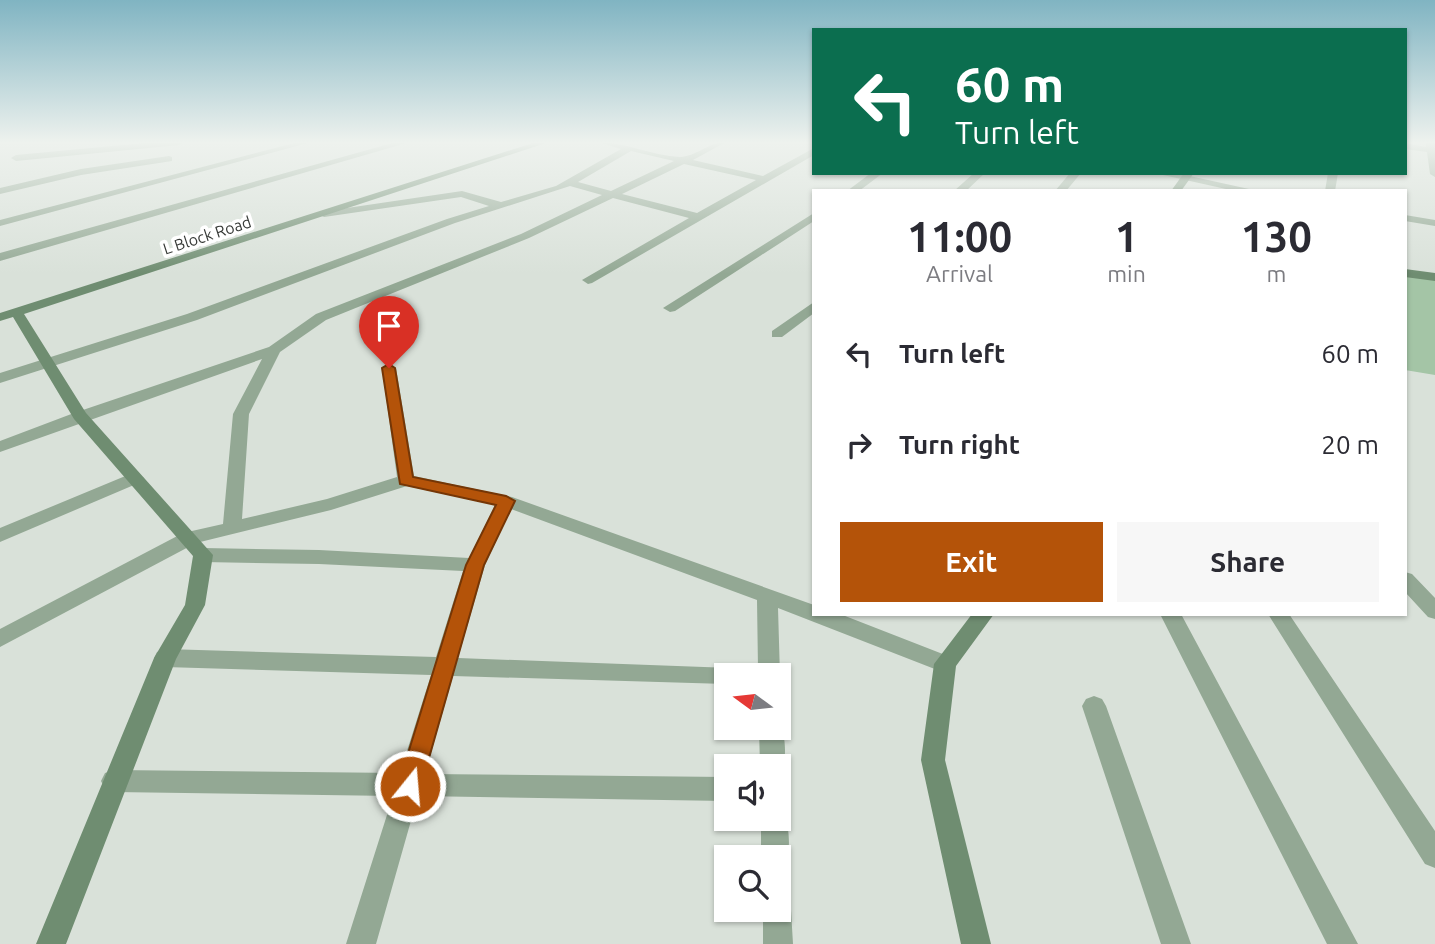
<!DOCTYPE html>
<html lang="en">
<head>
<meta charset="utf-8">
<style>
  :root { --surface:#fff; --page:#f7f7f7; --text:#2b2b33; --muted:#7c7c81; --accent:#b45309 }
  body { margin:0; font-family:Ubuntu,sans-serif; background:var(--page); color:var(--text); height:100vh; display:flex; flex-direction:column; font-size:26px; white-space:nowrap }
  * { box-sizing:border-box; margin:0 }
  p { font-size:23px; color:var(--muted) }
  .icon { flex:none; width:38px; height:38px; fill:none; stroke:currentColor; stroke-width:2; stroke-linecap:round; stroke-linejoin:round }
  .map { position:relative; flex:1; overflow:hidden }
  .drawer { position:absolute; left:812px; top:189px; width:595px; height:427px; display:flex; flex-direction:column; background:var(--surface); border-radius:0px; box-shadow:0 2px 5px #0004 }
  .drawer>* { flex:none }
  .hud { position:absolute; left:812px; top:28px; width:595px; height:147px; border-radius:0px; box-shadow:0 2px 5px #0004; background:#0b6e4f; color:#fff; overflow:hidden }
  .needle { width:46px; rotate:285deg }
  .fabs { position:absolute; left:714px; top:663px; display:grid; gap:14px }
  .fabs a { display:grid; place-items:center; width:77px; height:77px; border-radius:0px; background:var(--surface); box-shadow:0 2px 5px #0004; font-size:35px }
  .pin { position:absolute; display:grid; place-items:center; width:60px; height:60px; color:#fff; margin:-72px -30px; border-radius:50% 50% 50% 0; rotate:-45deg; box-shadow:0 0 7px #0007 }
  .pin .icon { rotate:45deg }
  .me { position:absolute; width:77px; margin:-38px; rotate:17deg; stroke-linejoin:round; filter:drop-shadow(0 0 5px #0008) }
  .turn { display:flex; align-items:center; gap:24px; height:147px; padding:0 28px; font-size:32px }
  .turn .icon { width:91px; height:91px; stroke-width:2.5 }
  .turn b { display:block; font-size:49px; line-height:60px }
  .eta { display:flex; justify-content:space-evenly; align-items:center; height:119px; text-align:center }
  .eta b { font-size:42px; font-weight:600; line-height:49px }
  .cta { display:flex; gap:14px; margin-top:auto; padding:14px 28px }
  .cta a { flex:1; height:80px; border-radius:0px; background:var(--accent); color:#fff; font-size:28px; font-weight:600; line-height:80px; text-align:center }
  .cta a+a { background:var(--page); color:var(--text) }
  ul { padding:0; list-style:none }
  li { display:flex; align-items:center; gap:21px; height:91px; padding:0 28px }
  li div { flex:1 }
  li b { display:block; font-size:26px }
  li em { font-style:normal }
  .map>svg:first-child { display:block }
</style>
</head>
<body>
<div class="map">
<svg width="1435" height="944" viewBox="0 0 1435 944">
  <rect width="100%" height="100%" fill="#d9e1d9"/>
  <path fill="#a4c5a6" d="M1405,273L1435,277V375L1405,370Z"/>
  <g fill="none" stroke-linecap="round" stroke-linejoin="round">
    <path fill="#93a894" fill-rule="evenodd" d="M155,142H184L179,145L16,161L11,158L16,155Z
      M298,142H312L0,226V220Z
      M396,142H410L0,261V253Z
      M598,142C626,142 652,156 680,157C695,157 709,142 726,142L693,160L763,176L814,148V155L592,283L588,284L582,280L689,218L613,198L529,238L326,320L280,352L249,414L242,519L327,499L397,477L382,368L389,364L396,368L414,476L512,497L814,605V614H840L953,658L956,664L953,670L945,673L778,608L780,676L779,679V676H726V684L453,676L425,774L726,777V801L418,796L376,944H346L393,796L114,792L105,789L101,781L105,773L114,770L400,773L431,675L165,667L157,664L154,658L157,652L165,649L436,657L463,571L319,564L203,562L196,560L193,555L196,550L203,548L319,550L469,558L495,505L407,486L331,510L196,543L0,647V629L183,533L223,524L233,414L262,359L0,452V441L74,413L269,347L316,314L521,234L602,195L570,186L455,223L197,320L0,383V373L187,314L447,219L489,206L461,197L324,217L318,214L320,212L462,191L501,202L556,186L621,149ZM631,151L674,161L611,191L578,182ZM684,164L756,180L697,213L622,194ZM511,509L757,600L758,669L458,658L485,565Z
      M1426,142H1435V177L1430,174L1427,152L1405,149V143L1426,147Z
      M169,156L172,157V161L81,175L0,194V188L81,169Z
      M871,173H883L859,191H847Z
      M974,173H985L966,191H954Z
      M1070,173H1081L1066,191H1055Z
      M1154,173H1176L1258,191H1235Z
      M1328,173H1338L1335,191H1325Z
      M814,213V221L675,311L670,312L663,308Z
      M1405,215L1435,220V226L1405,221Z
      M814,302V313L782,337H772V331Z
      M135,472L144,478L141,482L0,542V528Z
      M1405,572L1412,574L1435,598V619L1428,617L1405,592Z
      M1160,614H1181L1358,944H1327Z
      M1268,614H1289L1435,831V868L1425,864Z
      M1094,696L1102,699L1106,706L1191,944H1161L1082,706L1086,699Z
      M779,721C786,734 788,763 779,775V766H760L759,728H779Z
      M779,809L783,810C790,826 791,852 785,867L779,870V858H761V819H779Z
      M779,897L787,900L791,910L793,944H763V910H779Z"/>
    <path fill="#6f8d71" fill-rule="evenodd" d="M536,142H549L24,314L86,413L213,555L205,605L176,659L66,944H36L154,658L185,605L193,556L74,419L13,317L0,321V313Z
      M1184,173H1194L1181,191H1171Z
      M1405,269L1435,273V281L1405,277Z
      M972,614H994L956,666L945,760L991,944H961L921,760L934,664Z"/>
  </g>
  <linearGradient id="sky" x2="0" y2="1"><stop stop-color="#80b4c2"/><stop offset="0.52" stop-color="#eef2ee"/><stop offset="1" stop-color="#eef2ee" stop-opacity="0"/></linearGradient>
  <rect width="1435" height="274" fill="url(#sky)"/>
  <path fill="#b45309" stroke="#753606" stroke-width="2" d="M389,364L395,368L413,477L506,496L515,501L484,565L421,786L418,793L410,796L402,793L398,786L466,565L496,505L400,484L382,368Z"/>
  <g text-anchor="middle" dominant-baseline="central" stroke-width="7" stroke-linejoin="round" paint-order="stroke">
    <g font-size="16" fill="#363936" stroke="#fff">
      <text transform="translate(207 235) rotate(-18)">L Block Road</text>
    </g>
  </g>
</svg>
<div class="fabs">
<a><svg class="needle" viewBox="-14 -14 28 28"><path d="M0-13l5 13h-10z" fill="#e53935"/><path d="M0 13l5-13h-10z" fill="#7c7c81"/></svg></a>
<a><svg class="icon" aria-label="sound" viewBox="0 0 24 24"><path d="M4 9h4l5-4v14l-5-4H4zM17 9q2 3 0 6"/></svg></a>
<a><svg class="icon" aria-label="search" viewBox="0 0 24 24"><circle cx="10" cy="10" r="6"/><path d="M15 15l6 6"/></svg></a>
</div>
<div class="pin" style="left:389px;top:368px;background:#d93025"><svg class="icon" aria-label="arrive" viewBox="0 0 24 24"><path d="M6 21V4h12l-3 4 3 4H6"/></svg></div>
<svg class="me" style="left:410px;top:786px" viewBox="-20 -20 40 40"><circle r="17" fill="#b45309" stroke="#fff" stroke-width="3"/><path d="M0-11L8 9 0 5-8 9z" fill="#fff"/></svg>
<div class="hud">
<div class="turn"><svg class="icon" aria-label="left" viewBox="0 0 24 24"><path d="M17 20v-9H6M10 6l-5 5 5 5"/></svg><div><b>60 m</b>Turn left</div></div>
</div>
<section class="drawer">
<div class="eta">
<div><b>11:00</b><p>Arrival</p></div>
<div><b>1</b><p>min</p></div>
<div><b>130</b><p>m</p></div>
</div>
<ul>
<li><svg class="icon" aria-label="left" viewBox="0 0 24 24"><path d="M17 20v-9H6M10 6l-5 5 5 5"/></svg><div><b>Turn left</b></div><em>60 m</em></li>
<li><svg class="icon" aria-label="right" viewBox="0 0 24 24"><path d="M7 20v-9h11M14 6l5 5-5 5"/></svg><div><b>Turn right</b></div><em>20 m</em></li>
</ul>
<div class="cta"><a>Exit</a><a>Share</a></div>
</section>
</div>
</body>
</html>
